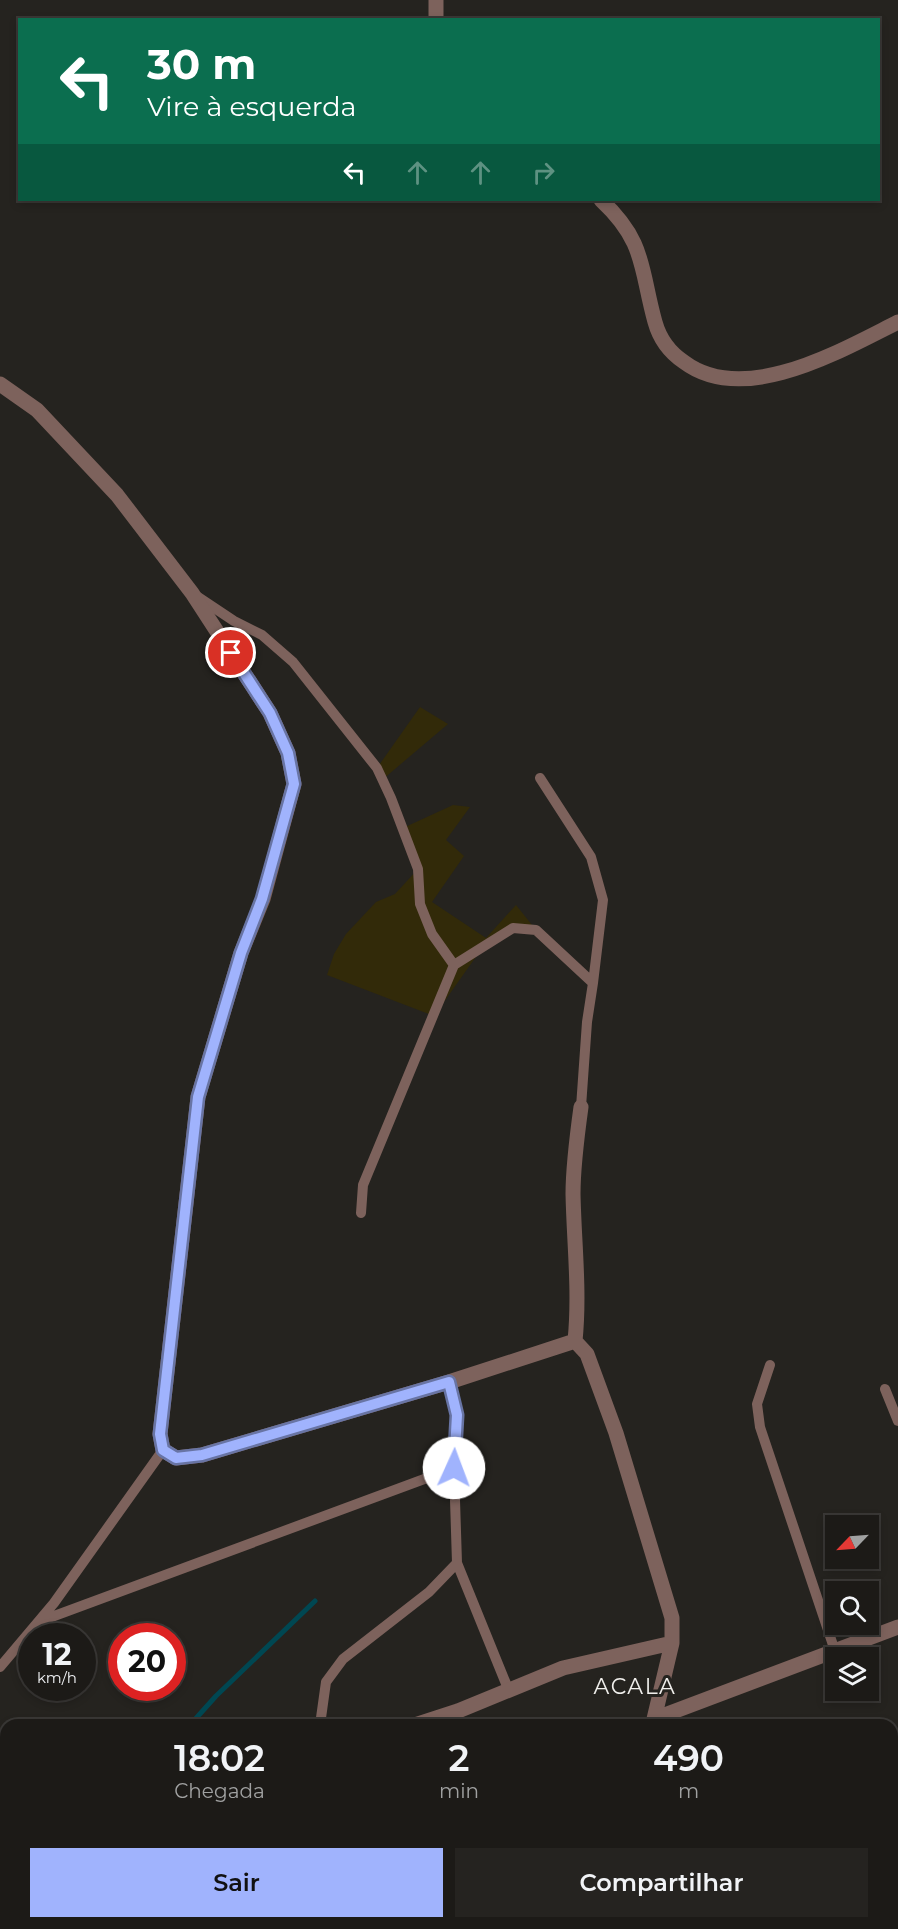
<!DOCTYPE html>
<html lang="pt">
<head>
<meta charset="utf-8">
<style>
  :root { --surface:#1c1a17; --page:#252320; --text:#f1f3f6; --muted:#a0a1a1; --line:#3a3836; --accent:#a0b3fd }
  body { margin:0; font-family:Montserrat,sans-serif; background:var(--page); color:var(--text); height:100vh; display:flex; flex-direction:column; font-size:22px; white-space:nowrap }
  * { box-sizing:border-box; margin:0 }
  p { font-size:20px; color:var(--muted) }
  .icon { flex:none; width:33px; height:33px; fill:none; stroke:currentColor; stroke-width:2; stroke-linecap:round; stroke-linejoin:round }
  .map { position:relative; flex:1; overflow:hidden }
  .drawer { position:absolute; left:0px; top:1719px; width:898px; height:210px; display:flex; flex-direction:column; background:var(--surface); border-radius:18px 18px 0 0; box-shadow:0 3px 9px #0003,0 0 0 2px var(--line) }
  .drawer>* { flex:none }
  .hud { position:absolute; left:18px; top:18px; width:862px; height:183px; border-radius:0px; box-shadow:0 3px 9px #0003,0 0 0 2px var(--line); background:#0b6e4f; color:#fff; overflow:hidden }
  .needle { width:39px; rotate:245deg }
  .tools { position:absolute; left:825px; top:1515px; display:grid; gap:12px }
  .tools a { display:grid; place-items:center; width:54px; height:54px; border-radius:0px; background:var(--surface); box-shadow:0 3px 9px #0003,0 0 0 2px var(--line); font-size:30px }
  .speed { position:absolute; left:18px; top:1623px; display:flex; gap:12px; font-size:30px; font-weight:700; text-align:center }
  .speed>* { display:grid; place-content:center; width:78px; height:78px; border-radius:50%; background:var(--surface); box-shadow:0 3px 9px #0003,0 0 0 2px var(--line); line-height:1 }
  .speed small { font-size:15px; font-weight:400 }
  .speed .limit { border:9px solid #d22; background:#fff; color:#111 }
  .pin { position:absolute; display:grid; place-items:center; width:51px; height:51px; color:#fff; margin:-26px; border:3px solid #fff; border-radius:50%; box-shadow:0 2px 6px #0007 }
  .me { position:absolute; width:66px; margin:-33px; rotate:2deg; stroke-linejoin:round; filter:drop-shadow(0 0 4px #0008) }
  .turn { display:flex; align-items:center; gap:21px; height:126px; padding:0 30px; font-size:27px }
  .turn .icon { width:78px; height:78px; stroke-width:2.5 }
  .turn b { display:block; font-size:42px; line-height:51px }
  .lanes { display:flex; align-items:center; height:57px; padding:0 30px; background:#0003; justify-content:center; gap:30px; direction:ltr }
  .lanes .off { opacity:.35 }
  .eta { display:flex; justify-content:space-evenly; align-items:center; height:102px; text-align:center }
  .eta b { font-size:36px; font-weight:600; line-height:42px }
  .button { display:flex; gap:12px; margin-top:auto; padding:12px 30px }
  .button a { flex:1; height:69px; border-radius:0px; background:var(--accent); color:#111; font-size:24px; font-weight:600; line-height:69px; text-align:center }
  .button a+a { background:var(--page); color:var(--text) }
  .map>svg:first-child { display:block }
</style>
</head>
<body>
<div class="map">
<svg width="898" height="1929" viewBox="0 0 898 1929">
  <rect width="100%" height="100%" fill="#25231f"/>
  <path fill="#322a09" d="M420,707L448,724L382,780L377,768Z
    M453,805L470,807L446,840L464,856L432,902L486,938L516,905L536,930L513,928L485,944L434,1016L327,975L334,954L346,934L376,902L395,894L418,869L403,828Z"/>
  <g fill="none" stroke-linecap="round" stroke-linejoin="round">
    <path stroke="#004752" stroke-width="5" d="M190,1725L216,1696L315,1601
      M892,1842L898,1847
      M137,1929L138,1923"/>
    <path stroke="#7d625c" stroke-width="10" d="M198,597L234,621L262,635L293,662L377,768L391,798L418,869L420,904L432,934L454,965L513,928L536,930L593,983L587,1022L581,1107
      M540,778L591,857L603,900L593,983
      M361,1213L363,1185L454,965
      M770,1365L757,1404L760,1427L835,1651
      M885,1389L898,1421
      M457,1563L509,1691
      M38,1622L454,1468
      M0,1667L54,1603L163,1450
      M320,1725L326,1682L343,1659L429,1592L457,1563L454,1468L457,1415L449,1382
      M892,1760L898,1759
      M361,1923L363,1929
      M443,1923L445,1929
      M585,1923L587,1929"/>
    <path stroke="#7d625c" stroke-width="15" d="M436,20V0
      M601,200C646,242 640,268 655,322C660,340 669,352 684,362C744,407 840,351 898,322
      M0,384L37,410L117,495L192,593L270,713L288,753L294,784L263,899L241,953L198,1097L160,1434L163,1450L176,1458L202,1455L449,1382L575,1341
      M581,1107C577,1136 573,1165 573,1194C574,1243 580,1291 575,1341L587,1354L616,1433L672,1618V1643L654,1719
      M415,1725L458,1711L563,1668L672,1643
      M654,1725V1719L898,1627
      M727,1923L729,1929"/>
  </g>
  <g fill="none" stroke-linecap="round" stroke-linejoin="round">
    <g stroke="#6874a4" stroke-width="15">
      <path id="route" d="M231,653L270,713L288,753L294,784L262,899L241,953L198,1097L160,1434L163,1450L176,1458L202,1455L449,1382L457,1415L454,1468"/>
    </g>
    <use href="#route" stroke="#a0b3fd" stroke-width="10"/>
  </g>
  <g text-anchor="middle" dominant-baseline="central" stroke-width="6" stroke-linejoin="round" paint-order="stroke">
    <g font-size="22" letter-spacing="1.5" fill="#f0efec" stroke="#25231f">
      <text x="635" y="1686">ACALA</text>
    </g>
  </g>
</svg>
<div class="tools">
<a><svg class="needle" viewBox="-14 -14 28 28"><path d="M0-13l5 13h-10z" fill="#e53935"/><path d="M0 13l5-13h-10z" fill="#a0a1a1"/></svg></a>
<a><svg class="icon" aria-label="search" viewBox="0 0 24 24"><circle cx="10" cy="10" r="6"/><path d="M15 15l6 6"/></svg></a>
<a><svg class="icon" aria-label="layers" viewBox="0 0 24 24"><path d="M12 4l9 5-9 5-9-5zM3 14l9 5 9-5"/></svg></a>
</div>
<div class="speed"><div>12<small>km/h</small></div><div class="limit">20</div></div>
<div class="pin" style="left:231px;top:653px;background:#d93025"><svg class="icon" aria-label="arrive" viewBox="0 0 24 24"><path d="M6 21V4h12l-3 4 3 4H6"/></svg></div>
<svg class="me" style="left:454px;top:1468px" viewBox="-20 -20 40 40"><circle r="19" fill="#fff"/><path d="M0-13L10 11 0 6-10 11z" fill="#a0b3fd"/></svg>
<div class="hud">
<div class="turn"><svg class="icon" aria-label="left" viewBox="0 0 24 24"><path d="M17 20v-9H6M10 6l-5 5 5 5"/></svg><div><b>30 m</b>Vire à esquerda</div></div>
<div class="lanes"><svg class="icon" aria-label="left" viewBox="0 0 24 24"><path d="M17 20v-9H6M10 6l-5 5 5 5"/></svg><svg class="icon off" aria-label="ahead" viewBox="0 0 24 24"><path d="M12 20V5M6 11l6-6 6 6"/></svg><svg class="icon off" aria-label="ahead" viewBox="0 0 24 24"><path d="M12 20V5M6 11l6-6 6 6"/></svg><svg class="icon off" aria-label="right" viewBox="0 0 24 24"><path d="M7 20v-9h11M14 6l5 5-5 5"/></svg></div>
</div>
<section class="drawer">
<div class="eta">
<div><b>18:02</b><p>Chegada</p></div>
<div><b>2</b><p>min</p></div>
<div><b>490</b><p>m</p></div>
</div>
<div class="button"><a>Sair</a><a>Compartilhar</a></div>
</section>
</div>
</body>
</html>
